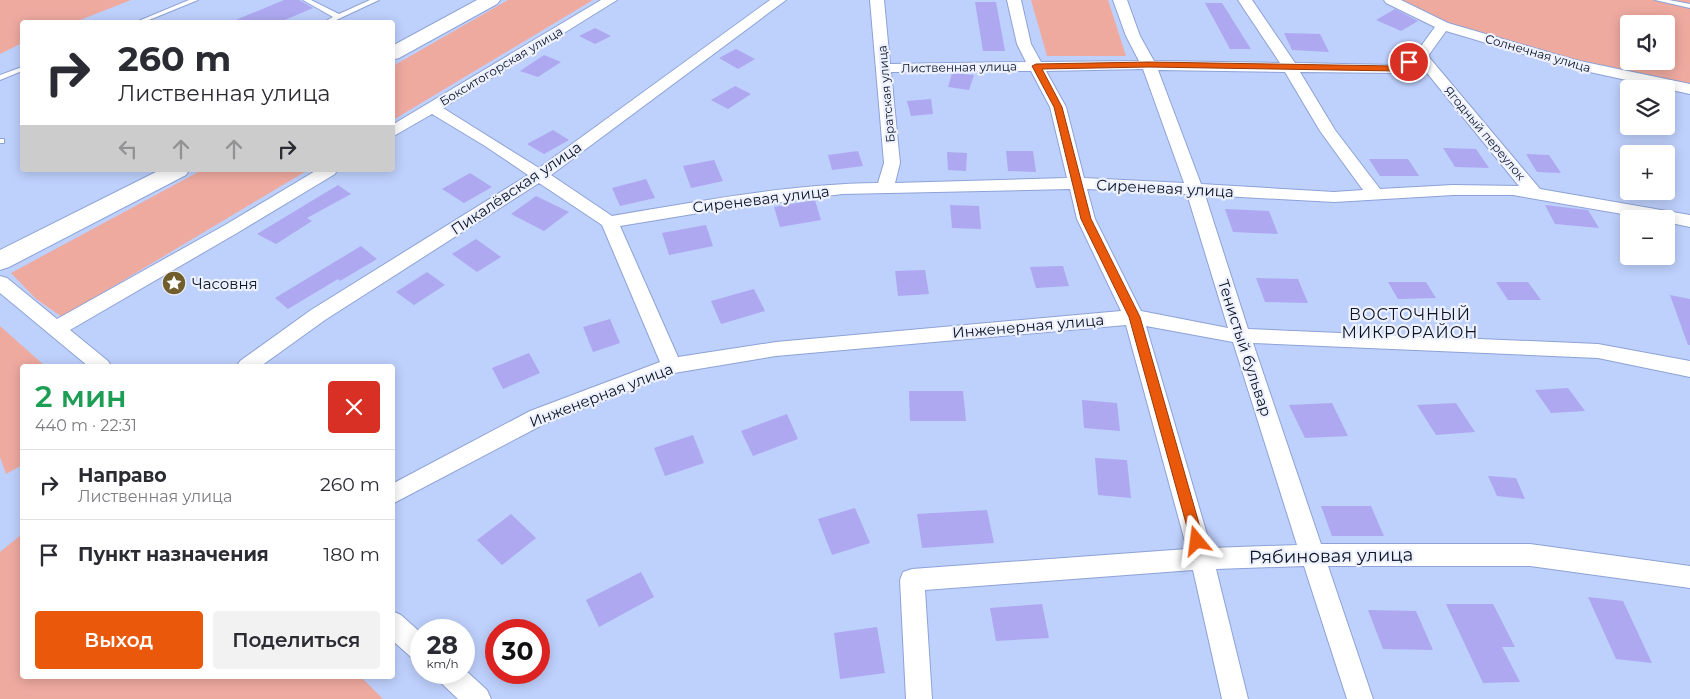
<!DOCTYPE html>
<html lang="ru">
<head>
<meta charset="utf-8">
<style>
  :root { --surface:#fff; --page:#f2f2f3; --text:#2b2b33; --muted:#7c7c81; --line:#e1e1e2; --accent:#ea580c }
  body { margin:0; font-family:Montserrat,sans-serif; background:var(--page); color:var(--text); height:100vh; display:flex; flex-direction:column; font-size:19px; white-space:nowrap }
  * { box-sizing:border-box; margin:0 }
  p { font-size:16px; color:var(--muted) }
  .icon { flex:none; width:28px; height:28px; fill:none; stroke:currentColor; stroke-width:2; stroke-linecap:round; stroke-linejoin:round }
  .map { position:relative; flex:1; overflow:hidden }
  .drawer { position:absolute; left:20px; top:364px; width:375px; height:315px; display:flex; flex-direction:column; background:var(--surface); border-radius:5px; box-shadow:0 2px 12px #0003 }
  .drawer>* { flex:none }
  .guide { position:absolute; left:20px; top:20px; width:375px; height:152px; border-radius:5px; box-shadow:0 2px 12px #0003; background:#fff; color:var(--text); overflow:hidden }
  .controls { position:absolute; left:1620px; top:15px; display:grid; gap:10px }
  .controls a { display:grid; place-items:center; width:55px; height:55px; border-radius:5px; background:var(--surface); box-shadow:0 2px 12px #0003; font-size:25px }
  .speed { position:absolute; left:410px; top:619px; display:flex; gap:10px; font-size:25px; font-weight:700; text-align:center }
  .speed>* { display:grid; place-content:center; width:65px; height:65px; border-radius:50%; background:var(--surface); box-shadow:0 2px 12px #0003; line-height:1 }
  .speed small { font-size:12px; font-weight:400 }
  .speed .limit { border:8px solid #d22; background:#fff; color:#111 }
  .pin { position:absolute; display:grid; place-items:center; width:42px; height:42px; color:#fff; margin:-21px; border:2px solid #fff; border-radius:50%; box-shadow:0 1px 5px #0007 }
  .me { position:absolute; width:55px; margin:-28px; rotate:344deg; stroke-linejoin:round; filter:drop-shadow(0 0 4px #0008) }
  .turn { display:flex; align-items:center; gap:18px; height:105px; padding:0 15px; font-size:22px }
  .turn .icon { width:65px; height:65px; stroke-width:2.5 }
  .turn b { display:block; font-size:35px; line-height:42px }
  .lanes { display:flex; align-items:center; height:48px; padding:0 15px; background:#0003; justify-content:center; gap:25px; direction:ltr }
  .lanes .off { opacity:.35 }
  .round { display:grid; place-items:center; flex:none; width:52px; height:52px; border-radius:5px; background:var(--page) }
  .head { display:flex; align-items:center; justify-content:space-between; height:85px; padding:0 15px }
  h1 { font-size:30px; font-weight:600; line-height:38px; color:#1e9e55 }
  .primary-button { display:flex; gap:10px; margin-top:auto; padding:10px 15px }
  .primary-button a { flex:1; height:58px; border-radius:5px; background:var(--accent); color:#fff; font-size:20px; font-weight:600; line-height:58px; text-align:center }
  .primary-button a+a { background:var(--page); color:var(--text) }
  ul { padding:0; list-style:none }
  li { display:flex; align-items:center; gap:15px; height:70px; padding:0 15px; border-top:1px solid var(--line) }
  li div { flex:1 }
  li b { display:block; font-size:19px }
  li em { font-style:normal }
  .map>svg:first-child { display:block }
</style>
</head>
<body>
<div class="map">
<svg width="1690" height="699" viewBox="0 0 1690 699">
  <rect width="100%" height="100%" fill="#bed0fc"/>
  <path fill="#efaaa0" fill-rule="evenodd" d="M0,0H131L75,22H22V43L0,54Z
    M508,0H593L393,120V66Z
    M1031,0H1108L1126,56H1047Z
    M1398,0H1690V84L1579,63L1453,27ZM1629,24H1666V61H1629Z
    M202,170H308L62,317L36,299L11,273Z
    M0,326L45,366H22V465L6,474L0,457Z
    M22,534V676H360L383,699H0V552Z"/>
  <path fill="#aea8f1" d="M284,0H299L313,8L280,22H231Z
    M975,2H996L1005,51H983Z
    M1205,3H1222L1251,49H1230Z
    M1395,9L1418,21L1401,31L1376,20Z
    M595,28L611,36L595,44L579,36Z
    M1284,33L1320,34L1329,52L1292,50Z
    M736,49L755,59L738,69L719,58Z
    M544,55L561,62L538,77L520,71Z
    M952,73L974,75L969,90L948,87Z
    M735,86L751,94L728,109L711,100Z
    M931,99L933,114L911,116L907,101Z
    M553,130L569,140L544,154L527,144Z
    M1443,148L1476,149L1489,168L1455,167Z
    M858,151L863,166L832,170L828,155Z
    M1006,151H1033L1036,172L1008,171Z
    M947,152L967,153L966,171L948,170Z
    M1526,154L1549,155L1561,173L1537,172Z
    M1369,159H1408L1419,176H1380Z
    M714,160L723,181L691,188L683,166Z
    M470,173L492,187L464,203L442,189Z
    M646,179L655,198L620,206L612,188Z
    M338,185L351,194L307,218L312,221L276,244L257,234Z
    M536,196L569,212L544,231L511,214Z
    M815,200L821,220L780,227L774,207Z
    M950,205L979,206L981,229L952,228Z
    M1545,205L1588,210L1599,228L1555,224Z
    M1225,209L1269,211L1278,234L1233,232Z
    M706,225L713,246L669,255L662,233Z
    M476,239L501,257L477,272L452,254Z
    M361,246L377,259L340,281L338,279L288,309L275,298Z
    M1063,266L1069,286L1036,288L1030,267Z
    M925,270L929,294L898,296L895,271Z
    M427,272L445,285L414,305L396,292Z
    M1256,278L1298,279L1308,303L1265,302Z
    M1388,282H1426L1436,298L1398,299Z
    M1496,282H1528L1541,300H1508Z
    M754,289L765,311L721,324L711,301Z
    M1670,295L1690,299V345H1688Z
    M610,319L620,343L593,352L583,327Z
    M529,353L540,373L503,389L492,368Z
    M1568,388L1585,411L1551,413L1535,390Z
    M909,391H963L966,421H910Z
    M1082,400L1117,403L1120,431L1084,428Z
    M1332,403L1348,436L1305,438L1289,405Z
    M1456,403L1475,432L1436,435L1417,405Z
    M787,414L798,439L753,456L741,431Z
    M693,435L704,463L665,476L654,448Z
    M1095,458L1127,460L1131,498L1098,495Z
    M1488,476L1516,478L1525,499L1497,496Z
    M1321,506H1371L1384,536H1332Z
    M855,508L870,543L832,555L818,519Z
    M987,510L994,543L922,548L917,514Z
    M511,514L536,538L502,565L477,540Z
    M641,572L654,597L599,627L586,600Z
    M1588,597L1623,601L1652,663L1616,659Z
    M1042,604L1049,638L996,641L990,608Z
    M1446,604H1493L1515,647H1502L1520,682L1483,683Z
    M1368,610L1416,611L1433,650L1383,649Z
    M877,627L885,673L840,679L834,633Z"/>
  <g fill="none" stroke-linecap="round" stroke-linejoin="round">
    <g stroke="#8da2d6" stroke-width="2">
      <path id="lane" d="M189,0H198L144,22H136Z
        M303,0H311L339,14L370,0H379L332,22H324L333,17Z
        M1655,0H1669L1690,4V8Z
        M22,67V71L0,80V75Z
        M0,139H4V143H0Z"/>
    </g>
    <g stroke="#8da2d6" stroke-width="2">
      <path id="street" d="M601,0H617L443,108L539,168L770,0H786L551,175L612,216C700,201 789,184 878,183L884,163L870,0H884L890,64L1026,62L1017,44L1007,0H1021L1031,44L1041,62L1139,61L1126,36L1113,0H1127L1140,36L1154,61L1280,63L1238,0H1252L1295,63L1394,65L1416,53L1435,27L1386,3L1384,0H1401L1448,23L1575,60L1690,84V94L1567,67L1446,31L1428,56L1540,189L1690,215V227L1666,222V219H1651L1513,195H1453L1334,202L1205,195L1248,329L1598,344L1690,361V377L1598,358L1253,343L1321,544H1530L1690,566V588L1530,566H1328L1373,699H1347L1304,566L1216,569L1248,699H1222L1193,570L925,590L932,699H906L900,580L903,572L912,569L1187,549L1126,325L776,356L674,373L546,423L392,504V484L530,411L660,362L602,225L539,183L325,320L261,366H237L240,361L311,310L528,175L485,146L432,114L392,137V125ZM1419,63L1519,186L1453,185L1380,189L1335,130L1300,72L1397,73ZM1143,69L1184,183L1084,178L1066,107L1046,71ZM1158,70L1285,72L1320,131L1363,190L1334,192L1201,184ZM1031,71L1050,107L1067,178L895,183L900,163L891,72ZM1070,189L1077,219L1121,311L776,342L678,357L620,226L711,211L842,194ZM1087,189L1187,194L1228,328L1141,311L1095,219ZM1146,326L1233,342L1297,545L1211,548Z
        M317,170H337L335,174L237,233L70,330L108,361L111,366H88L0,293V276L7,278L57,319L225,225Z
        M392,611L401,615L421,633V661L412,658L392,640Z
        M464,669L487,690L491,699H458L439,681L435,672H464Z"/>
    </g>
    <g stroke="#8da2d6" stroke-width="2">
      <path id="primary" d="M477,0H500L497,4L399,58L392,60V46Z
        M160,170H189L186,175L9,267L0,270V250Z"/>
    </g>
    <use href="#lane" fill="#fff" fill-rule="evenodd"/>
    <use href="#street" fill="#fff" fill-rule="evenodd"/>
    <use href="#primary" fill="#fff" fill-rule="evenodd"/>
  </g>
  <path fill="#ea580c" stroke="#983908" d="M1409,60L1413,62L1412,64L1397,71L1149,67L1042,69L1062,107L1091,219L1140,317L1204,541L1202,545L1197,547L1192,545L1129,317L1081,219L1054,107L1032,66L1036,64L1149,62L1395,66Z"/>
  <defs>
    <g id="sight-disc" transform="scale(1.25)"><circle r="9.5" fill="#725e2d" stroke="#edf1fd"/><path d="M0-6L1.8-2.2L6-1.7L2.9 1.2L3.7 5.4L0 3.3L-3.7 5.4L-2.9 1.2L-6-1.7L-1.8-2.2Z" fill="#fff"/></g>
  </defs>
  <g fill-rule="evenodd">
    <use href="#sight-disc" x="174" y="283"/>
  </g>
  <g text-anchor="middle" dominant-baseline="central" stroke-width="4.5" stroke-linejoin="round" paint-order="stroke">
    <g font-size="12" fill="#0c1326" stroke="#edf1fd">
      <text transform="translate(1538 53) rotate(16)">Солнечная улица</text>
      <text transform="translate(501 66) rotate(-31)">Бокситогорская улица</text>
      <text transform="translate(959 67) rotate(-1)">Лиственная улица</text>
      <text transform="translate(886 94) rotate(-95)">Братская улица</text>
      <text transform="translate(1485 133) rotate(50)">Ягодный переулок</text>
    </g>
    <g font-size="15" fill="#0c1326" stroke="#edf1fd">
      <text transform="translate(516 188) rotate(-34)">Пикалёвская улица</text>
      <text transform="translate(1165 188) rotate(3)">Сиреневая улица</text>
      <text transform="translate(761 199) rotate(-7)">Сиреневая улица</text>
      <text transform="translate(1028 326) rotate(-5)">Инженерная улица</text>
      <text transform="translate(1245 348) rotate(72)">Тенистый бульвар</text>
      <text transform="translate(601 395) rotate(-21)">Инженерная улица</text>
    </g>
    <g font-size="15" fill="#0c1326" stroke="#edf1fd" text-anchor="start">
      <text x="192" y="283">Часовня</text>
    </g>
    <g font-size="16" letter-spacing="1" fill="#0c1326" stroke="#edf1fd">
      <text x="1410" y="314">ВОСТОЧНЫЙ<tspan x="1410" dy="18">МИКРОРАЙОН</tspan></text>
    </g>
    <g font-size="18" fill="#0c1326" stroke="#edf1fd">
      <text transform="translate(1331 556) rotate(-1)">Рябиновая улица</text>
    </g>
  </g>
</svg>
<div class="controls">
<a><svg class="icon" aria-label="sound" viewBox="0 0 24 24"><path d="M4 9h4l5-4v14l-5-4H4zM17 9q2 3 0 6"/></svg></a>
<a><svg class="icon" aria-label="layers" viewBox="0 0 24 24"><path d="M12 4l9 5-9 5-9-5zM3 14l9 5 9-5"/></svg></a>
<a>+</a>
<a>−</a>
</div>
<div class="speed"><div>28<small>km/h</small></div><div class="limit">30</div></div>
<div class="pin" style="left:1409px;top:62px;background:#d93025"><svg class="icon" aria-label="arrive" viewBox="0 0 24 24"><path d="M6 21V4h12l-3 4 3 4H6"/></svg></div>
<svg class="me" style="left:1197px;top:541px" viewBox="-20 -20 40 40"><path d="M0-17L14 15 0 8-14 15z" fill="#ea580c" stroke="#fff" stroke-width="4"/></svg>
<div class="guide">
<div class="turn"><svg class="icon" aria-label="right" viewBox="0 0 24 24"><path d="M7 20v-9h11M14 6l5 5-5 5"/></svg><div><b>260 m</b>Лиственная улица</div></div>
<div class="lanes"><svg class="icon off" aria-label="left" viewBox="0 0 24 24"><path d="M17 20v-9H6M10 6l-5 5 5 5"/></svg><svg class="icon off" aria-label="ahead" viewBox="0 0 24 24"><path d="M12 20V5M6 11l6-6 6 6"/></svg><svg class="icon off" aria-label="ahead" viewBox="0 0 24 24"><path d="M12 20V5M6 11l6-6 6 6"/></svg><svg class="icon" aria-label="right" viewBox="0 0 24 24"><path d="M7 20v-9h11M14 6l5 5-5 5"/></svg></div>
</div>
<section class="drawer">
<div class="head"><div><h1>2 мин</h1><p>440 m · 22:31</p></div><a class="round" style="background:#d93025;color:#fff"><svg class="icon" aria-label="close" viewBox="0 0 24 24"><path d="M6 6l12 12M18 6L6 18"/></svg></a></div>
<ul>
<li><svg class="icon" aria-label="right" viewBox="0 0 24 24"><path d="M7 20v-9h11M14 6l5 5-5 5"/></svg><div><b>Направо</b><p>Лиственная улица</p></div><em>260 m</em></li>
<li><svg class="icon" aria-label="arrive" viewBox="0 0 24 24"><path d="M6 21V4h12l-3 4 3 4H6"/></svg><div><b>Пункт назначения</b></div><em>180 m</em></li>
</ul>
<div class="primary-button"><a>Выход</a><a>Поделиться</a></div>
</section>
</div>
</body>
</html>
